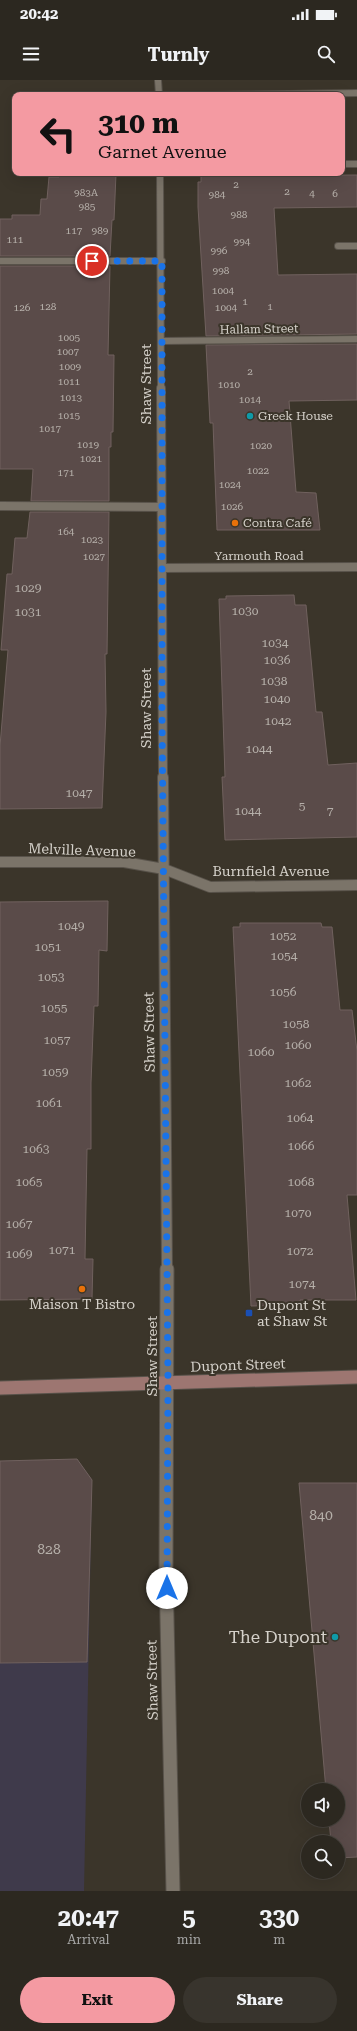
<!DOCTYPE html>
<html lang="en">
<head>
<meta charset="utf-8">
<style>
  :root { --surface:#2c2820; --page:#38342d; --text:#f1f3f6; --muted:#a6a6a5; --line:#48443e; --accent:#f49aa2 }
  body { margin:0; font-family:"Roboto Serif",serif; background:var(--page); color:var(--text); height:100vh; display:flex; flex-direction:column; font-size:15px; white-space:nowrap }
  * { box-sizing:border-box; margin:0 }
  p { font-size:13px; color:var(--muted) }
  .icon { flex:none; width:22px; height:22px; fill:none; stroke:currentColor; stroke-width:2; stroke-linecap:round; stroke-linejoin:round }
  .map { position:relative; height:1811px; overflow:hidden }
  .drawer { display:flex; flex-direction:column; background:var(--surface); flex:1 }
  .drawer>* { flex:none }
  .banner { position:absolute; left:12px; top:12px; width:333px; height:84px; border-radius:8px; box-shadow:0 4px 16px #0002,0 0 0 1px var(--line); background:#f49aa2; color:#111; overflow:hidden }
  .tools { position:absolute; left:301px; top:1703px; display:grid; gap:8px }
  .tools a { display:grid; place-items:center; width:44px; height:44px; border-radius:50%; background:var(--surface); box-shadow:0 4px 16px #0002,0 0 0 1px var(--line); font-size:20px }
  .pin { position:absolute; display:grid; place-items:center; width:34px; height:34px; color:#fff; margin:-17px; border:2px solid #fff; border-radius:50%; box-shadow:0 1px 4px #0007 }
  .me { position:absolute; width:44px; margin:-22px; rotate:0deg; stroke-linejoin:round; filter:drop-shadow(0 0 3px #0008) }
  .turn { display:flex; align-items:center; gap:14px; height:84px; padding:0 20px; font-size:18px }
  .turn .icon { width:52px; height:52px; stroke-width:2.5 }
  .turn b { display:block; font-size:28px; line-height:34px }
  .eta { display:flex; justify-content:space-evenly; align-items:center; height:68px; text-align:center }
  .eta b { font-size:24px; font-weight:700; line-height:28px }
  .button { display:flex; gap:8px; margin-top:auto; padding:8px 20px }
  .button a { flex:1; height:46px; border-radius:24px; background:var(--accent); color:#111; font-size:16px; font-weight:700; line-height:46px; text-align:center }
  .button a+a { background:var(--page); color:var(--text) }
  .status { display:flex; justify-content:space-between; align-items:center; height:28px; padding:0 20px; background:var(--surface); direction:ltr }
  .status svg { height:11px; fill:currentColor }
  header { display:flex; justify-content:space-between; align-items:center; height:52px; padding:0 20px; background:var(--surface); font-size:18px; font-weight:700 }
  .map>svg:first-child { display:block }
</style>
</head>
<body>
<div class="status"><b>20:42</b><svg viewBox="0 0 49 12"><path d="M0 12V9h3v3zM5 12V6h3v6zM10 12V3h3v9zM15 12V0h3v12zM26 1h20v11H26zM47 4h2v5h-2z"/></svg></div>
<header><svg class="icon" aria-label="menu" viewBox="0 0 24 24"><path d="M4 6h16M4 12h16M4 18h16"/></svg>Turnly<svg class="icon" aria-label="search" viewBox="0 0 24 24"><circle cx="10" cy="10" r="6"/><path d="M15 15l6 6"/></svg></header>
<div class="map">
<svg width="357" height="1811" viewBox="0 0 357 1811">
  <rect width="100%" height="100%" fill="#3b352a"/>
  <path fill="#3f3a4b" d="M77,1379L92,1400L84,1811H0V1381Z"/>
  <path fill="#5a4b49" stroke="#70615e" d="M59,93L116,94L114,140H112L110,176H0V139H12V135H40L41,119H47L49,97H59Z
    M357,95V127L274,128L278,195L357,194V254L206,256L198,127V102H201V96Z
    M0,186H110L108,275H114L113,352H111V367H109V421H31L33,389H0Z
    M357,264V320L289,321L296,412L316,413L320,450H217L213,343H210L206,265Z
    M30,432H109L107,574H105L106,632L102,728L0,729V666L8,570H1L7,494H12L15,458H27Z
    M294,515L295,525H306L316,632H322L328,685L357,683V757L225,760L222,697H225L219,519H226V516Z
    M108,821L107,871L99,870L98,926H94L91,1003V1069H87L85,1179H93L92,1219L0,1220V822Z
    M240,843H321L322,847H332L340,930H352L357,971V1115H347L356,1220H300V1225L251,1226L233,847H240Z
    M77,1379L92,1400L87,1582L0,1583V1381Z
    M299,1403H357V1777L338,1778V1762H331L329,1740H338V1710H326Z"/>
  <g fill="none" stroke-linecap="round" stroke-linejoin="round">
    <g stroke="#58524a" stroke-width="8">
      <path id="service" d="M211,15L357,13
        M338,166H357"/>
    </g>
    <g stroke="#58524a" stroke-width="8">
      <path id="minor-far3" d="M158,0L159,15
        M342,84H357
        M160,93L161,309
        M0,181H162
        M162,261L357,259"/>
    </g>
    <g stroke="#58524a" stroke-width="10">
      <path id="minor-far2" d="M161,308L163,698
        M0,426L161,427
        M162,488L357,487"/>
    </g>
    <g stroke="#58524a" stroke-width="12">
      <path id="minor-far1" d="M163,697L167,1190
        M0,782H124L164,789L210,807L357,805"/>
    </g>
    <g stroke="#58524a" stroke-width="15">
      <path id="minor" d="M167,1189L166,1493L173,1811"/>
    </g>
    <g stroke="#58524a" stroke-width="15">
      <path id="secondary" d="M0,1308L357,1297"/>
    </g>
    <use href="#service" stroke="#7b7469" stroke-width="6"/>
    <use href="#minor-far3" stroke="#7b7469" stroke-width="6"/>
    <use href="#minor-far2" stroke="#7b7469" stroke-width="8"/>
    <use href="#minor-far1" stroke="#7b7469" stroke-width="10"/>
    <use href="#minor" stroke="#7b7469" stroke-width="13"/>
    <use href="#secondary" stroke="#9d7671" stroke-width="13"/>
  </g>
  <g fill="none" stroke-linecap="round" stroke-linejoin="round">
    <path stroke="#1a73e8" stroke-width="7" stroke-dasharray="0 12.6" d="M92,181H162V636L168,1302L167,1508"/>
  </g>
  <g fill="#0f9aa8" stroke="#3b352a" stroke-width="1.5">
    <circle cx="250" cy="336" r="4"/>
    <circle cx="335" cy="1557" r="4"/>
  </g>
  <g fill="#e8710a" stroke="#3b352a" stroke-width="1.5">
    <circle cx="235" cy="443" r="4"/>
    <circle cx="82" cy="1209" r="4"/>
  </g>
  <rect fill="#1a4fb4" stroke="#3b352a" stroke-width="1.5" x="245" y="1229" width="8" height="8" rx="2"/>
  <g text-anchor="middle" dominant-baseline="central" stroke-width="4" stroke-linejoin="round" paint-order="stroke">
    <g font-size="10" fill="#b6b0aa">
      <text x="236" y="104">2</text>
      <text x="287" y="111">2</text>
      <text x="86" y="112">983A</text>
      <text x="312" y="113">4</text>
      <text x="335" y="113">6</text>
      <text x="217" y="114">984</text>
      <text x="87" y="126">985</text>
      <text x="239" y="134">988</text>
      <text x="74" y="150">117</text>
      <text x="100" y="150">989</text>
      <text x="15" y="159">111</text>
      <text x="242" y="161">994</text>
      <text x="219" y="170">996</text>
      <text x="221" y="190">998</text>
      <text x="223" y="210">1004</text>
      <text x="245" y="221">1</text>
      <text x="48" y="226">128</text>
      <text x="270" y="226">1</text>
      <text x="22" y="227">126</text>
      <text x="226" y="227">1004</text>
      <text x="69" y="257">1005</text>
      <text x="68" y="271">1007</text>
      <text x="70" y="286">1009</text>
      <text x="250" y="291">2</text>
      <text x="69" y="301">1011</text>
      <text x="229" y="304">1010</text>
      <text x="71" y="317">1013</text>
      <text x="250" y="319">1014</text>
      <text x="69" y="335">1015</text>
      <text x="50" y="348">1017</text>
      <text x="88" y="364">1019</text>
      <text x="261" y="365">1020</text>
      <text x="91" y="378">1021</text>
      <text x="258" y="390">1022</text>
      <text x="66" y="392">171</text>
      <text x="230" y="404">1024</text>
      <text x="232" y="426">1026</text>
      <text x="66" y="451">164</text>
      <text x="92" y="459">1023</text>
      <text x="94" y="476">1027</text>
    </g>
    <g font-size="12" fill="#d5d1ca" stroke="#3b352a">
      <text transform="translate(259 249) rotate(-1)">Hallam Street</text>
      <text x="259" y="476">Yarmouth Road</text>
    </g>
    <g font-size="12" fill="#d5d1ca" stroke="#3b352a" text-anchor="start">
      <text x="258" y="336">Greek House</text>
      <text x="243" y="443">Contra Café</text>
    </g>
    <g font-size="12" fill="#b6b0aa">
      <text x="28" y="508">1029</text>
      <text x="245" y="531">1030</text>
      <text x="28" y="532">1031</text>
      <text x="275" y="563">1034</text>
      <text x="277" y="580">1036</text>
      <text x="274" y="601">1038</text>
      <text x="277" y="619">1040</text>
      <text x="278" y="641">1042</text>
      <text x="259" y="669">1044</text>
      <text x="79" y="713">1047</text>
      <text x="302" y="726">5</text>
      <text x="248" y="731">1044</text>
      <text x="330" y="731">7</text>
      <text x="71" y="846">1049</text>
      <text x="283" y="856">1052</text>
      <text x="48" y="867">1051</text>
      <text x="284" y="876">1054</text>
      <text x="51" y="897">1053</text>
      <text x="283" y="912">1056</text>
      <text x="54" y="928">1055</text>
      <text x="296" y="944">1058</text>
      <text x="57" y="960">1057</text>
      <text x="298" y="965">1060</text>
      <text x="261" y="972">1060</text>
      <text x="55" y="992">1059</text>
      <text x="298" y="1003">1062</text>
      <text x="49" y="1023">1061</text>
      <text x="300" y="1038">1064</text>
      <text x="301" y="1066">1066</text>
      <text x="36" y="1069">1063</text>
      <text x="29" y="1102">1065</text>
      <text x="301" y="1102">1068</text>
      <text x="298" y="1133">1070</text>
      <text x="19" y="1144">1067</text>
      <text x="62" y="1170">1071</text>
      <text x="300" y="1171">1072</text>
      <text x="19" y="1174">1069</text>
      <text x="302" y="1204">1074</text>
    </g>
    <g font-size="14" fill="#d5d1ca" stroke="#3b352a">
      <text transform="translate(146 304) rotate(-90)">Shaw Street</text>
      <text transform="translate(146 628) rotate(-90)">Shaw Street</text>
      <text transform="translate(82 770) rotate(2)">Melville Avenue</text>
      <text x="271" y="791">Burnfield Avenue</text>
      <text transform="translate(149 952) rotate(-91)">Shaw Street</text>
      <text transform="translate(152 1276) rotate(-90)">Shaw Street</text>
      <text transform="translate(238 1285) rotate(-2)">Dupont Street</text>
      <text transform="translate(152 1600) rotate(-91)">Shaw Street</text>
    </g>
    <g font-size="14" fill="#d5d1ca" stroke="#3b352a">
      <text x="82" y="1224">Maison T Bistro</text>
      <text x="257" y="1225" text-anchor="start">Dupont St<tspan x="257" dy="16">at Shaw St</tspan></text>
    </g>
    <g font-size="14" fill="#b6b0aa">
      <text x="321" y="1435">840</text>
      <text x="49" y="1469">828</text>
    </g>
    <g font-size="17" fill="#d5d1ca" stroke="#3b352a" text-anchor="end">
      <text x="327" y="1557">The Dupont</text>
    </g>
  </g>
</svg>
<div class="tools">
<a><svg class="icon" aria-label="sound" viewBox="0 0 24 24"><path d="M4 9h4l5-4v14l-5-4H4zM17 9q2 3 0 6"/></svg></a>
<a><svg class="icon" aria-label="search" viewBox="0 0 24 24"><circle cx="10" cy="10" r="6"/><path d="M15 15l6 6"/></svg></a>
</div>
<div class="pin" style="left:92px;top:181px;background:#d93025"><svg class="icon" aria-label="arrive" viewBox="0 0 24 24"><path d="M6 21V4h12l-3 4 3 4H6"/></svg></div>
<svg class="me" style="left:167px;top:1508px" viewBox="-20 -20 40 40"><circle r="19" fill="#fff"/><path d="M0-13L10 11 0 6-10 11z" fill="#1a73e8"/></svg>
<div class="banner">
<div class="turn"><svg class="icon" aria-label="left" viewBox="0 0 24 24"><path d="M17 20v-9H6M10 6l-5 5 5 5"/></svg><div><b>310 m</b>Garnet Avenue</div></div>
</div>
</div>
<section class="drawer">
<div class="eta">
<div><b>20:47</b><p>Arrival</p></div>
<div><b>5</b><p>min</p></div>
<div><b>330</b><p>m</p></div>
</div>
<div class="button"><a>Exit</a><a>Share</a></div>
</section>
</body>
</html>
